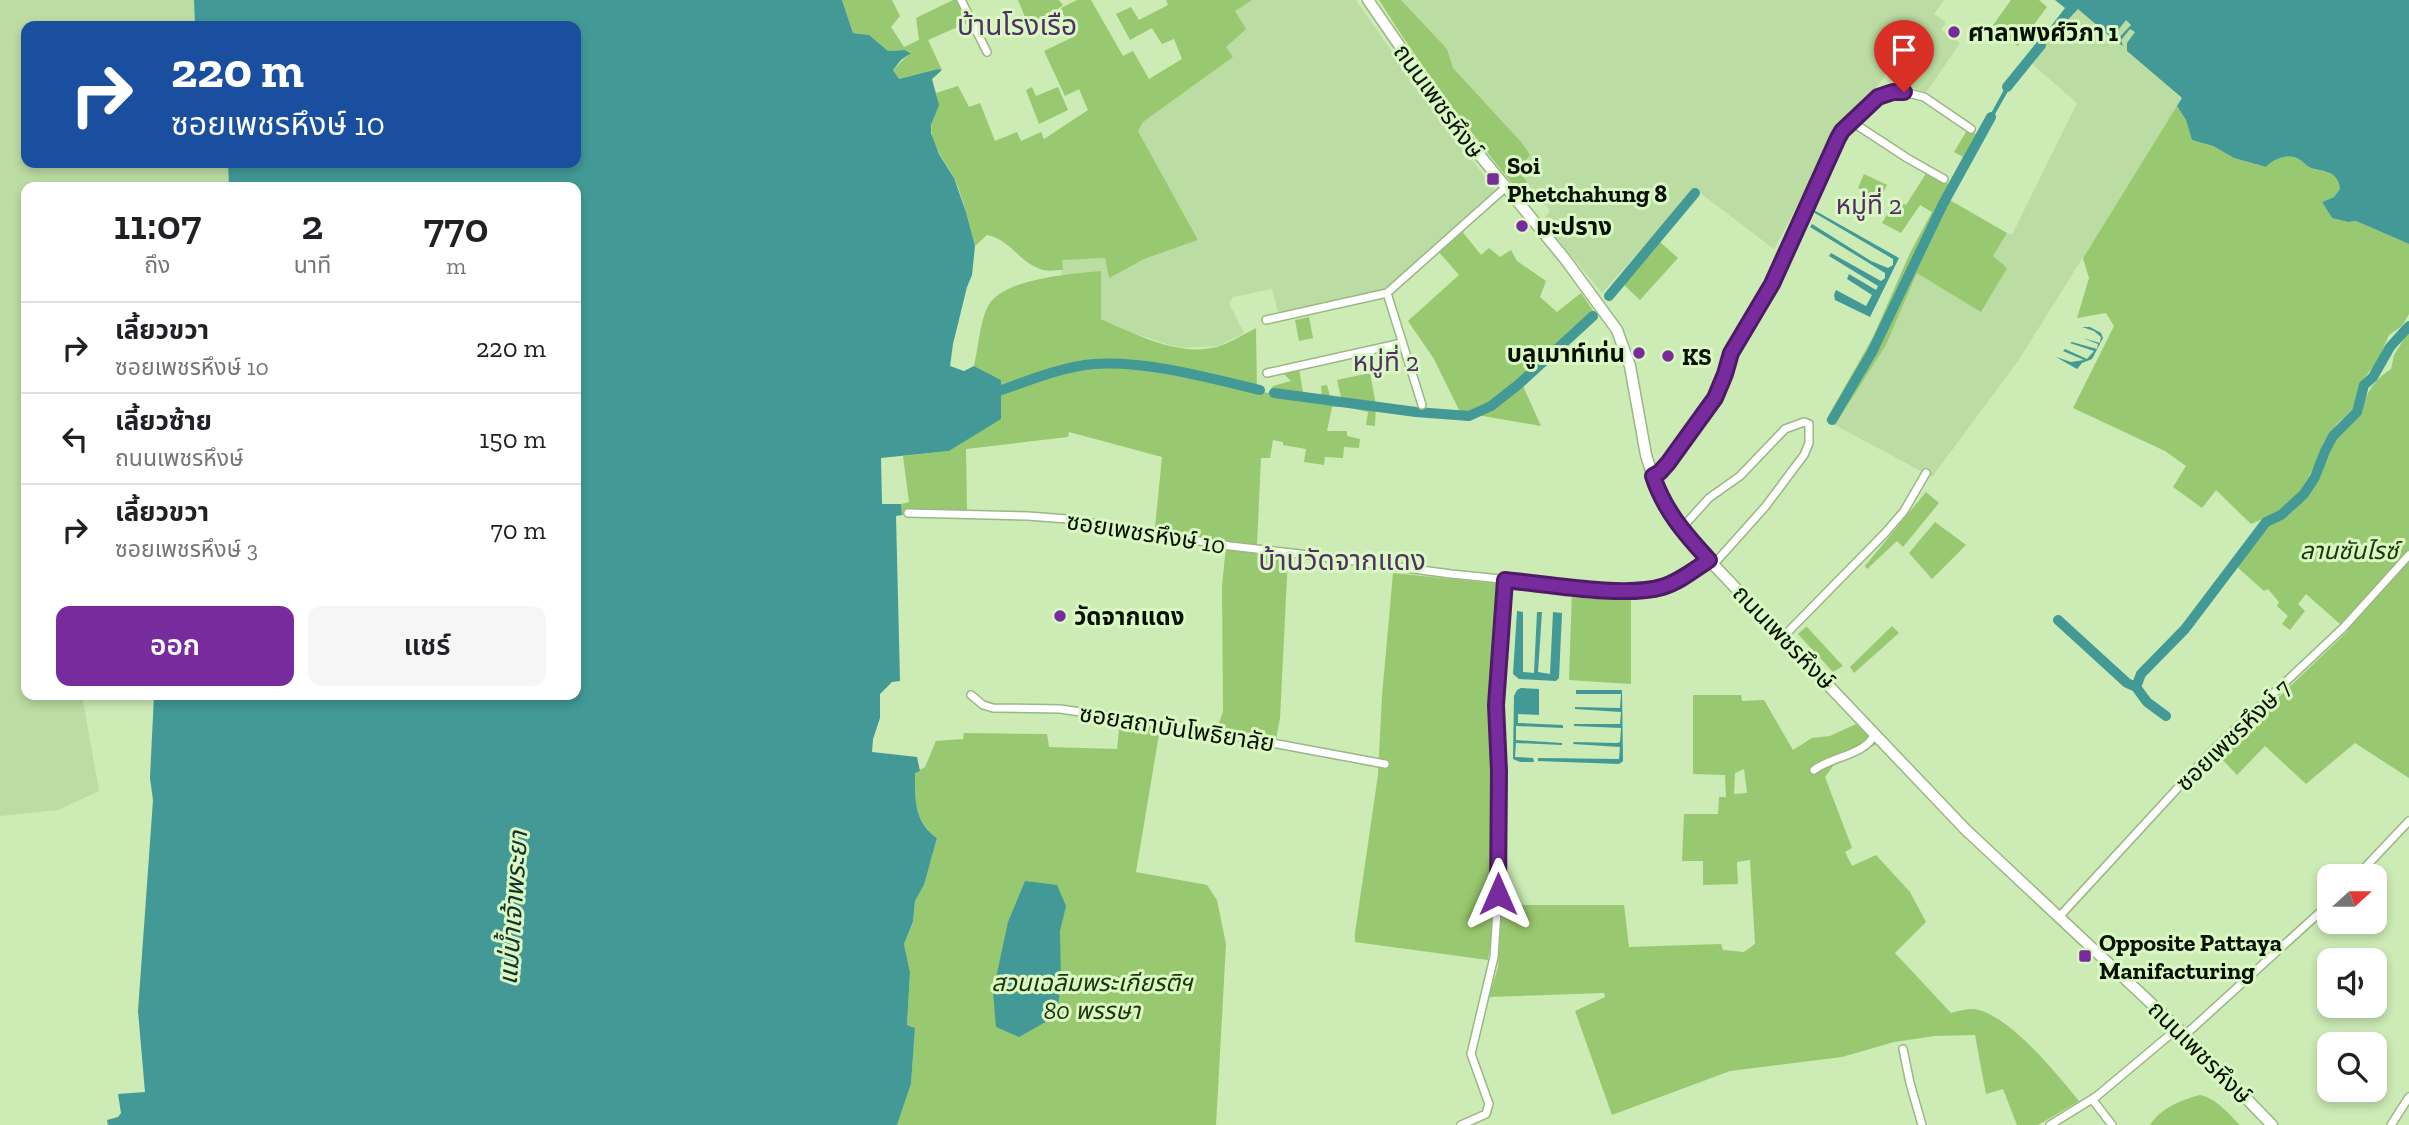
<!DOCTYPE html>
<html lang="th">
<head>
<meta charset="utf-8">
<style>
  :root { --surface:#fff; --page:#f6f6f6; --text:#202124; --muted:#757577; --line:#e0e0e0; --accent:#782b9d }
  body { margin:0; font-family:"Zilla Slab","Noto Sans Thai",serif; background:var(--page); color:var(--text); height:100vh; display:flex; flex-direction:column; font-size:26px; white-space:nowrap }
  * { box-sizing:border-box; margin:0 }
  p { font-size:23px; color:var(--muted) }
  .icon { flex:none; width:38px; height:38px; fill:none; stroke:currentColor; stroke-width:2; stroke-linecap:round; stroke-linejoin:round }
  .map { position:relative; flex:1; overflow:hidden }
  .panel { position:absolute; left:21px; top:182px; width:560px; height:518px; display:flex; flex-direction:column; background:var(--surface); border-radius:14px; box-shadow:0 4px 10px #0003 }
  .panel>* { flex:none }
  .guide { position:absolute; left:21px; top:21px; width:560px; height:147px; border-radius:14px; box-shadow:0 4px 10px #0003; background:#1a4fa0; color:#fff; overflow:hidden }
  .needle { width:46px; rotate:69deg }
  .buttons { position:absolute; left:2317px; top:864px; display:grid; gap:14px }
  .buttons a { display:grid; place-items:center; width:70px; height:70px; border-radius:14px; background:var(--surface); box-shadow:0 4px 10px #0003; font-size:35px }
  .pin { position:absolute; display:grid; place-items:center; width:60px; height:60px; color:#fff; margin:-72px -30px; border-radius:50% 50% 50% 0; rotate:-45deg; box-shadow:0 0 7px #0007 }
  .pin .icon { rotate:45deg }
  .me { position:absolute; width:77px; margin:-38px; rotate:0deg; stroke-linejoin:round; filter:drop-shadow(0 0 5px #0008) }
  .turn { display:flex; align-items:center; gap:24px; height:147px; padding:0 35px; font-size:32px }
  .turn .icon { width:91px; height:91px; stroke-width:2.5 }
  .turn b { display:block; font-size:49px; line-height:60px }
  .eta { display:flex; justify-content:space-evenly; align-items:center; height:119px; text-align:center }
  .eta b { font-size:42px; font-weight:600; line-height:49px }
  .primary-button { display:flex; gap:14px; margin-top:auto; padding:14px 35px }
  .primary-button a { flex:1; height:80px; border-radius:14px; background:var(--accent); color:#fff; font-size:28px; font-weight:600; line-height:80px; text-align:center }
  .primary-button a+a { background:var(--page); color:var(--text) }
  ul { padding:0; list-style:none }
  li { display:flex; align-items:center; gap:21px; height:91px; padding:0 35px; border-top:2px solid var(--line) }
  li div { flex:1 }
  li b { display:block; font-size:26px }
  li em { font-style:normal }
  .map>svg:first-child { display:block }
</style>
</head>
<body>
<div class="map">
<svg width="2409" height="1125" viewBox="0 0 2409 1125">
  <rect width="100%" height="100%" fill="#ccebb5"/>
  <path fill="#bbdca2" d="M0,0H194L195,26H26V163H228L229,187H26V695H82L99,791L58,810L0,816Z
    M1252,0H1356L1411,79L1495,190L1381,292L1278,312L1272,289L1233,297L1229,303L1244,333L1218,346L1179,348L1130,332L1101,319V272L1062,275L1061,260L1105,258L1109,277L1144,259L1198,240L1138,131L1143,122L1233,57L1225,47L1234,11Z
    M1386,0H1944L1934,14L1946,22L1941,30L1960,43L1925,94L1886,74L1862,107L1834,135L1774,249L1695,189L1602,293L1543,221L1550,210L1519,177Z
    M2078,9L2126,20L2131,25L2119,43L2123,45L2121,40L2130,28L2135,32L2127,51L2182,99L2018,361L1932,477L1835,425L1886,345L1917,273L2007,268L1993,256L2007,233L2012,235L2077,103L2032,64L2035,55Z"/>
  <path fill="#98c86f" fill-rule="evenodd" d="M842,0H892L900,16L891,27L904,47L919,40L916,18L953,0H959L969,22L928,40L942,70L938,69L899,79L893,70L911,52L905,50L888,51L869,35L853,33Z
    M1018,0H1059L1063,5L1051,14L1054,22L1033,36Z
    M1077,0H1091L1123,56L1133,51L1149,79L1182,59L1174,39L1162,44L1152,28L1130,40L1116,14L1131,7L1139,20L1168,5L1166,0H1252L1235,11L1246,29L1226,47L1233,57L1143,122L1138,131L1198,240L1144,259L1109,278L1105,258L1062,260L1063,270C1056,270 1046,272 1040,269C1018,261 1011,240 987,235L975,246C969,223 964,200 954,178C947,163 935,151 932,135C928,118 941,111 936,93L958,86L969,107L980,103L995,141L1017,132L1021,141L1041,132L1044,139L1088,110L1079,89L1065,96L1044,51L1073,37L1061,8Z
    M1379,0H1401L1447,49L1453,68L1521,142L1530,155L1518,170L1527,182L1522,187L1516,188C1467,128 1420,66 1379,0Z
    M2011,0H2039L2047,7L2018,46L1991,28Z
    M1032,87L1036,96L1058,87L1068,110L1039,124L1026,90Z
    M2177,106L2186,120L2192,140L2213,146L2234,158L2266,167C2274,159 2286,154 2297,158C2302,160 2306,166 2311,168C2325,173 2338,171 2340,189L2334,197L2322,202L2332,218L2348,222L2356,221L2409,244V314L2402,326L2389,335L2377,362L2361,382L2355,407L2337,424L2323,443L2316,463L2300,493L2279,512L2251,524L2216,490L2202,508L2173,487L2186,466L2165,451L2073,408L2114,326L2106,313L2077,318L2089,278L2083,258Z
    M1981,127L1986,130L1948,199L2007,233L1993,256L2007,268L1981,312L1917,273L1886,345L1835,425L1826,420L1873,337L1910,253L1932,212L1920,205L1901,233L1882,223L1896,200L1906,205L1927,172L1948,184L1963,157L1954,152L1968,129L1977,135Z
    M1864,174L1887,185L1880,199L1858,188Z
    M1461,230L1481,255L1489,248L1500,257L1511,250L1517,261L1546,281L1540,297L1557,312L1581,293L1598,318L1523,386L1541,426L1460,412L1434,359L1408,321L1459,275L1438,251Z
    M1660,242L1678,258L1640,300L1622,283Z
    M1101,271V319C1135,334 1178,357 1217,347C1230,343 1244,334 1256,328L1257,391L1268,393L1273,386L1291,381L1284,374L1299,369L1304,398L1322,399L1321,386L1327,385L1331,400L1341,397L1337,380L1370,373L1376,405L1375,426L1366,425L1368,412L1347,407H1332L1327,431H1347V436L1360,439L1359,448L1344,447L1343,458L1325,457L1324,465L1304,462L1306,449L1283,445V442L1273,440L1270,458H1261L1257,545L1198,537L1155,528L1162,457L1069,432L1068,437L966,449L967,511L902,515L901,504L909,502L903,456L949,451L1001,418V380L974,366C978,349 980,323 987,308C1000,278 1073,274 1101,271Z
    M1309,317L1313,338L1299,341L1295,320Z
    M2409,331V778L2355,743L2306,784L2265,746L2237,775L2218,755L2348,631L2306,594L2298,604L2305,611L2290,630L2282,624L2288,616L2277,606L2279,602L2268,589L2264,591L2236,566C2246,552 2256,535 2270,524C2278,517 2288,514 2296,506C2316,486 2321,458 2337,436C2344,427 2354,421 2359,411C2370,391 2370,383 2391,369L2394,355Z
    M1926,492L1939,503L1903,547L1897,541L1867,569L1865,566Z
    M1935,522L1966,545L1932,579L1909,553Z
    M1226,546L1288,558L1280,718L1276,739L1218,726L1223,711L1222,586Z
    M1393,573L1500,584L1493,700H1489C1497,783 1501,878 1488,960L1355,942V933L1378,775L1382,696Z
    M1572,591L1631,595V684L1569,680Z
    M1892,626L1899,633L1854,673L1850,667Z
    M1806,627H1807L1843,666L1833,672L1798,634Z
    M1693,695H1741L1742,701L1764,700L1793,750L1812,738L1830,736L1856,724L1877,744L1833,766L1825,777L1852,848L1845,852L1852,866L1876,855L1910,892L1926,922L1895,953L1951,1013C1958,1011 1966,1009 1973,1009C2007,1012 2057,1074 2079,1101L2038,1125H2017L2003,1089L1986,1094L1975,1035L1935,1036L1894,1042L1842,1057L1730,1071L1612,1115L1575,1011L1605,997L1604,993L1489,997L1498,967L1502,905H1624L1629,947L1721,944L1723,950L1744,952L1755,944L1750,860L1737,862L1738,884L1703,885V861H1682L1684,814H1718L1719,797H1726L1725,775L1693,774ZM1744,769L1747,793L1734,794L1735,773Z
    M1120,721L1160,728L1136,872L1207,885L1217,900L1226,944L1216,1125H897L911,1084L915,1028L907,1025L910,972L904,944L913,923L915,901L924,885L937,838C914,821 915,799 915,773L925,767L936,741L963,739L964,733L1047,734L1049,747L1117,749Z
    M2200,1095C2216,1098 2229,1114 2240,1125H2150C2161,1108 2181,1100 2200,1095Z"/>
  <path fill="#429996" d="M194,0H842L853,33L869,35L888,51L905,50L911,53L901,60L893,70L899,79L938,69L942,70L932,79L939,105L931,125V133L939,154L954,178L966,212L975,246L972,275L967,287L953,344L950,366L964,371L974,366L1001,380V419L949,451L881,458L882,504H901L902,515L896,516L900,681L892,682L880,694V718L873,739L872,752L917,757L920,771L915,773C915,799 914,822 937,838L924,885L915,901L913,922L904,944L910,972L907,1025L915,1028L911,1084L897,1125H108L107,1120L118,1117L121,1113L118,1094L145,1092L138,1011L153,800L150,778L154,695H576V187H229L228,163H576V26H195Z
    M2055,0H2409V244L2356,221L2348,222L2332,218L2322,202L2334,197L2340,189C2338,171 2325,172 2311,168C2306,166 2302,160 2297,158C2286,154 2274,159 2266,167L2234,158L2213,146L2192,140L2186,120L2177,106L2182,98L2127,51V43L2135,32L2130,29L2121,40L2123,46L2116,41L2131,25L2126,20L2112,38L2078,9L2035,55L2031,52L2065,8Z
    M2012,75L2015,79L1986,130L1983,128Z
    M1814,210L1899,258L1870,317L1835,300L1834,295L1836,290L1866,306L1872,295L1847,279L1849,274L1876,290L1878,286L1829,256L1831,253L1881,281L1885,278V273L1810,227L1812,224L1871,261L1888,268L1893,265V259L1813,212Z
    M2082,327H2090L2101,333L2103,338L2092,359L2082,363L2077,369L2056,357L2071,362L2084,360L2063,351L2065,349L2087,359L2094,351L2070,343L2072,342L2097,349L2098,344L2083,338L2100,343L2101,337L2094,331Z
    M1517,611L1523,612V672L1534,673L1537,612H1542L1538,672L1550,674L1553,612L1562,613L1559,678L1556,681L1519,679L1513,674Z
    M1521,688L1539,689V715L1518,714V723L1563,725V728L1516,726V740L1562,743V745L1516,743L1515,757L1533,758L1534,762H1520L1513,759L1514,696L1517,690Z
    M1576,690H1622L1623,761L1619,764L1538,761V758L1619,759L1620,747L1573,744L1574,742L1617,743L1620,742L1621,728L1574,726V724H1620L1621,712L1575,709V707L1620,708L1621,694H1576Z
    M1025,881L1057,885L1066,906L1060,931L1061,986L1056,1016L1019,1037L996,1027L993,992L1008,922Z"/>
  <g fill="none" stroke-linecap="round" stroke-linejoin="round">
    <path stroke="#429996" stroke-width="10" d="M2007,87L2041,45
      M1609,296L1695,193
      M1274,393L1416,412L1469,416L1491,406L1519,384L1593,316
      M990,394C1023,383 1059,367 1094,364C1144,360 1210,378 1260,390
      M1832,420L1872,352L1943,204L1991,117
      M2058,620L2127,683L2136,687
      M2166,716L2147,702L2136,687L2141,674L2185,629L2266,522L2281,515L2304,494L2315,477L2325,451L2333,436L2357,412L2364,385L2373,377L2390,347L2409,326"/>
    <g stroke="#9ab784" stroke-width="10">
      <path id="street" d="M961,0L987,52
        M1852,122L1907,158L1944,179
        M1387,293L1422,405
        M1266,320L1387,293L1506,187
        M1267,373L1402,343
        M1653,476L1660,472L1668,463L1715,398L1725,374L1731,353L1771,284L1830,152L1842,131L1878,97L1893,92H1904L1924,97L1971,129
        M908,513L1028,516L1067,519L1230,546L1309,555L1451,574L1609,590H1638L1660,587L1684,576L1709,560
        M1681,529L1709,498L1740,476L1785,429L1804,422L1809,424V443L1804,455L1765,507L1714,564
        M1783,637L1886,532L1904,511L1926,473
        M971,695L983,705L993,708L1060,709L1191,728L1385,764
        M1814,770C1832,756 1864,756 1875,734
        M2356,877L2409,821
        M2059,917L2210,753L2343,628L2409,555
        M2185,1035L2329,904
        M1903,1049L1910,1083L1922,1125
        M2092,1099L2112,1125
        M1461,1125L1486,1114L1489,1104L1471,1054L1494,957L1497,911L1499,771L1496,705L1505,581
        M2050,1125L2097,1096L2178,1028
        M2391,1125L2409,1097"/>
    </g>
    <g stroke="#9ab784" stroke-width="13">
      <path id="secondary" d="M1368,0L1450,119L1565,259L1617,330L1630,366L1646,455L1659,496L1675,521L1709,560L1965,829L2185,1035L2272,1125"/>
    </g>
    <use href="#street" stroke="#fff" stroke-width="7"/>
    <use href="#secondary" stroke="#fff" stroke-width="10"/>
  </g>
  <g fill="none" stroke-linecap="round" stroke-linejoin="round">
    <g stroke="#4e1c66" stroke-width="18">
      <path id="route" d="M1498,894L1499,771L1496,705L1505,580C1546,584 1625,598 1662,587C1679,582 1694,570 1709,560C1685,534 1664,510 1653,476L1660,472L1668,463L1715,398L1725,374L1731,353L1772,284L1838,138L1842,131L1878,97L1893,92H1904"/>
    </g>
    <use href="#route" stroke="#782b9d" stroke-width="12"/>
  </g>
  <g fill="#782b9d" stroke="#d9f8c2" stroke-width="2.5">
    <circle cx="1954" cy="32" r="7"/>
    <rect x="1486" y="172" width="14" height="14" rx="3.5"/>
    <circle cx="1522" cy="226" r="7"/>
    <circle cx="1639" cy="353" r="7"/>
    <circle cx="1668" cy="356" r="7"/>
    <circle cx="1060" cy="616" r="7"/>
    <rect x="2078" y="949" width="14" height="14" rx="3.5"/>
  </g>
  <g text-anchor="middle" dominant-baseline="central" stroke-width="6" stroke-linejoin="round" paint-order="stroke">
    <g font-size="24" font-weight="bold" fill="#060f01" stroke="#d9f8c2" text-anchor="start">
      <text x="1968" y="32">ศาลาพงศ์วิภา 1</text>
      <text x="1507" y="165">Soi<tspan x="1507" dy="28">Phetchahung 8</tspan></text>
      <text x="1536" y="226">มะปราง</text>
      <text x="1625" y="353" text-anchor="end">บลูเมาท์เท่น</text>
      <text x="1682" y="356">KS</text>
      <text x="1074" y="616">วัดจากแดง</text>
      <text x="2099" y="942">Opposite Pattaya<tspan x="2099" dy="28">Manifacturing</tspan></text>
    </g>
    <g font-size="24" fill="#060f01" stroke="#d9f8c2">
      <text transform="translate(1439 101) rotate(54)">ถนนเพชรหึงษ์</text>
      <text transform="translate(1146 533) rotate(9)">ซอยเพชรหึงษ์ 10</text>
      <text transform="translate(1784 637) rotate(46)">ถนนเพชรหึงษ์</text>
      <text transform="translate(1177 728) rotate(9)">ซอยสถาบันโพธิยาลัย</text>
      <text transform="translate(2233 735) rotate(-44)">ซอยเพชรหึงษ์ 7</text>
      <text transform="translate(2200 1052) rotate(45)">ถนนเพชรหึงษ์</text>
    </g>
    <g font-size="24" font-style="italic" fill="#1f320b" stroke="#d9f8c2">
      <text x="2349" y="550">ลานซันไรซ์</text>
      <text x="1092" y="982">สวนเฉลิมพระเกียรติฯ<tspan x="1092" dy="28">80 พรรษา</tspan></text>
    </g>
    <g font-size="26" fill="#522e66" stroke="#d9f8c2">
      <text x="1869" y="205">หมู่ที่ 2</text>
      <text x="1386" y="362">หมู่ที่ 2</text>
    </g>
    <g font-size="26" font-style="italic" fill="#15302f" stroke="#d9f8c2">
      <text transform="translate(513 908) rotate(-86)">แม่น้ำเจ้าพระยา</text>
    </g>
    <g font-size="28" fill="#522e66" stroke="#d9f8c2">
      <text x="1017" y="25">บ้านโรงเรือ</text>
      <text x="1342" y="560">บ้านวัดจากแดง</text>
    </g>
  </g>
</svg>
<div class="buttons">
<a><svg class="needle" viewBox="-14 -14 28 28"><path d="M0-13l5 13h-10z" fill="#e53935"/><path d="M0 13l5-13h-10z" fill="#757577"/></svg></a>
<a><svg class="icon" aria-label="sound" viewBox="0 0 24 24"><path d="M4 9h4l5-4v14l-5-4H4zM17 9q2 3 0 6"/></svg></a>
<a><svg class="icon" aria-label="search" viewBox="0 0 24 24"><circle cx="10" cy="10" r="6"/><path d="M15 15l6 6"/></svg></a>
</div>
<div class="pin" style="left:1904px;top:92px;background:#d93025"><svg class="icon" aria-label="arrive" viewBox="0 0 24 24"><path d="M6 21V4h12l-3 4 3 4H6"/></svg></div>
<svg class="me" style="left:1498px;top:894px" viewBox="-20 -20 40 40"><path d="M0-17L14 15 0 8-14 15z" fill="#782b9d" stroke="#fff" stroke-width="4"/></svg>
<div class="guide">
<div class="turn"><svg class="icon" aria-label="right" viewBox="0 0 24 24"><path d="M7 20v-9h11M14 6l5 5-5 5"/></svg><div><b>220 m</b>ซอยเพชรหึงษ์ 10</div></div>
</div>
<section class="panel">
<div class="eta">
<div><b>11:07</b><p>ถึง</p></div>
<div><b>2</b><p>นาที</p></div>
<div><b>770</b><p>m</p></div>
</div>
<ul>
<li><svg class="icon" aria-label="right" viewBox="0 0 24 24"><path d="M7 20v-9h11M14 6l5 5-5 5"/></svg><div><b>เลี้ยวขวา</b><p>ซอยเพชรหึงษ์ 10</p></div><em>220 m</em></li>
<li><svg class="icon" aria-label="left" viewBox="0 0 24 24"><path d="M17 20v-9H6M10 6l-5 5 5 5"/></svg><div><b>เลี้ยวซ้าย</b><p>ถนนเพชรหึงษ์</p></div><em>150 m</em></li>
<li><svg class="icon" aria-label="right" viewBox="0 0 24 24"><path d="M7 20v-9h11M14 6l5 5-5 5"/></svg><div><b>เลี้ยวขวา</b><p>ซอยเพชรหึงษ์ 3</p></div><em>70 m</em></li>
</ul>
<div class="primary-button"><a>ออก</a><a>แชร์</a></div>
</section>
</div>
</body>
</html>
